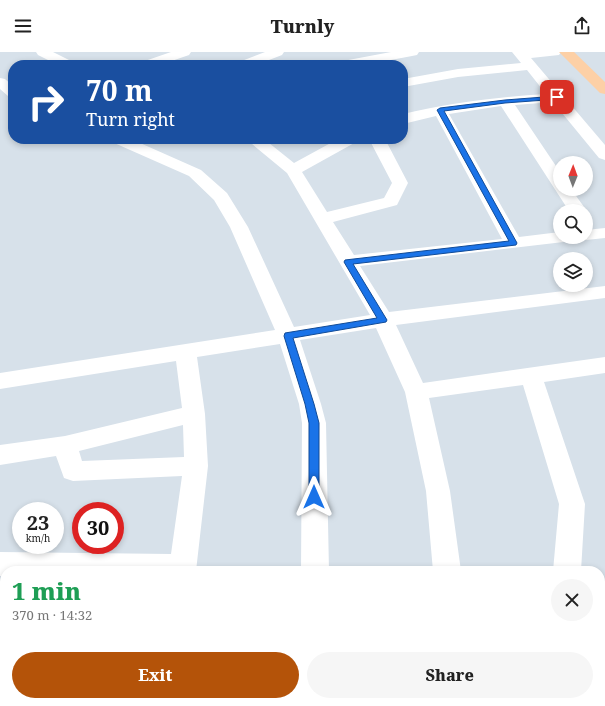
<!DOCTYPE html>
<html lang="en">
<head>
<meta charset="utf-8">
<style>
  :root { --surface:#fff; --page:#f6f6f6; --text:#222; --muted:#767676; --accent:#b45309 }
  body { margin:0; font-family:"Noto Serif",serif; background:var(--page); color:var(--text); height:100vh; display:flex; flex-direction:column; font-size:15px; white-space:nowrap }
  * { box-sizing:border-box; margin:0 }
  p { font-size:13px; color:var(--muted) }
  .icon { flex:none; width:22px; height:22px; fill:none; stroke:currentColor; stroke-width:2; stroke-linecap:round; stroke-linejoin:round }
  .map { position:relative; flex:1; overflow:hidden }
  .drawer { position:absolute; left:0px; top:514px; width:605px; height:140px; display:flex; flex-direction:column; background:var(--surface); border-radius:16px 16px 0 0; box-shadow:0 2px 6px #0003 }
  .drawer>* { flex:none }
  .top-card { position:absolute; left:8px; top:8px; width:400px; height:84px; border-radius:16px; box-shadow:0 2px 6px #0003; background:#1a4fa0; color:#fff; overflow:hidden }
  .needle { width:26px; rotate:1deg }
  .controls { position:absolute; left:553px; top:104px; display:grid; gap:8px }
  .controls a { display:grid; place-items:center; width:40px; height:40px; border-radius:50%; background:var(--surface); box-shadow:0 2px 6px #0003; font-size:20px }
  .speed { position:absolute; left:12px; top:450px; display:flex; gap:8px; font-size:20px; font-weight:700; text-align:center }
  .speed>* { display:grid; place-content:center; width:52px; height:52px; border-radius:50%; background:var(--surface); box-shadow:0 2px 6px #0003; line-height:1 }
  .speed small { font-size:10px; font-weight:400 }
  .speed .limit { border:6px solid #d22; background:#fff; color:#111 }
  .pin { position:absolute; display:grid; place-items:center; width:34px; height:34px; color:#fff; margin:-17px; border-radius:8px; box-shadow:0 2px 6px #0006 }
  .me { position:absolute; width:44px; margin:-22px; rotate:0deg; stroke-linejoin:round; filter:drop-shadow(0 0 3px #0008) }
  .turn { display:flex; align-items:center; gap:14px; height:84px; padding:0 12px; font-size:18px }
  .turn .icon { width:52px; height:52px; stroke-width:2.5 }
  .turn b { display:block; font-size:28px; line-height:34px }
  .round { display:grid; place-items:center; flex:none; width:42px; height:42px; border-radius:21px; background:var(--page) }
  .head { display:flex; align-items:center; justify-content:space-between; height:68px; padding:0 12px }
  h1 { font-size:24px; font-weight:800; line-height:30px; color:#1e9e55 }
  .action { display:flex; gap:8px; margin-top:auto; padding:8px 12px }
  .action a { flex:1; height:46px; border-radius:24px; background:var(--accent); color:#fff; font-size:16px; font-weight:800; line-height:46px; text-align:center }
  .action a+a { background:var(--page); color:var(--text) }
  header { display:flex; justify-content:space-between; align-items:center; height:52px; padding:0 12px; background:var(--surface); font-size:18px; font-weight:800 }
  .map>svg:first-child { display:block }
</style>
</head>
<body>
<header><svg class="icon" aria-label="menu" viewBox="0 0 24 24"><path d="M4 6h16M4 12h16M4 18h16"/></svg>Turnly<svg class="icon" aria-label="share" viewBox="0 0 24 24"><path d="M12 15V3M7 8l5-5 5 5M5 13v7h14v-7"/></svg></header>
<div class="map">
<svg width="605" height="654" viewBox="0 0 605 654">
  <rect width="100%" height="100%" fill="#d7e1ea"/>
  <g fill="none" stroke-linecap="round" stroke-linejoin="round">
    <path fill="#fff" fill-rule="evenodd" d="M36,0H53L73,10L75,13H58L38,3Z
      M171,0H191L189,3L160,13H140L142,10Z
      M265,0H284L282,3L256,13H237L239,10Z
      M391,0H419L417,3L412,4L364,13H336L338,10L343,9Z
      M512,0H561L559,3L531,6L605,93V108L599,106L553,50L515,53L560,120V137H571L587,159L586,160L569,159L501,54L449,62L519,185L560,180V185H575L572,189L360,214L389,260L605,234V246L396,273L423,331L605,305V321L544,330L585,452L581,519H553L559,452L523,333L429,346L450,439L461,519H433L426,439L405,340L376,276L300,288L321,352L326,371L329,519H301L302,371L299,352L280,292L197,305L205,362L208,414L196,519H5V524H0V500L171,502L182,424L73,429L64,426L56,404L0,413V393L65,384L182,356L176,309L0,337V321L275,278L230,175L214,148L189,124L112,90L110,87H131L201,118L227,141L248,175L294,275L370,263L287,121L246,87H264L294,111L338,87H358L356,90L302,120L327,160L384,146L392,131L369,87H385L408,131L397,153L333,170L354,203L502,187L436,64L403,72V62C450,51 498,45 546,42L527,18L458,25L403,35V27L458,17L521,11ZM183,373L184,405L82,409L79,399Z
      M0,26L5,27L13,34V45L8,44L0,37Z
      M605,176V186L586,188L578,185H586V178Z
      M0,614H5V644H0Z
      M149,649H179L178,654H148Z
      M300,649H330V654H300Z
      M448,649H478L479,654H449Z"/>
    <path fill="#fdd0a6" fill-rule="evenodd" d="M559,0H574L605,30V42L600,41Z"/>
  </g>
  <path fill="#1a73e8" stroke="#114b97" d="M557,44L560,45L559,47L505,51L444,59L517,191L516,193L353,212L387,268L386,270L293,286L314,352L319,371V445L318,448L314,449L311,448L309,445V371L305,352L284,284L285,281L377,266L344,210L345,208L509,189L437,58L440,56L505,48Z"/>
</svg>
<div class="controls">
<a><svg class="needle" viewBox="-14 -14 28 28"><path d="M0-13l5 13h-10z" fill="#e53935"/><path d="M0 13l5-13h-10z" fill="#767676"/></svg></a>
<a><svg class="icon" aria-label="search" viewBox="0 0 24 24"><circle cx="10" cy="10" r="6"/><path d="M15 15l6 6"/></svg></a>
<a><svg class="icon" aria-label="layers" viewBox="0 0 24 24"><path d="M12 4l9 5-9 5-9-5zM3 14l9 5 9-5"/></svg></a>
</div>
<div class="speed"><div>23<small>km/h</small></div><div class="limit">30</div></div>
<div class="pin" style="left:557px;top:45px;background:#d93025"><svg class="icon" aria-label="arrive" viewBox="0 0 24 24"><path d="M6 21V4h12l-3 4 3 4H6"/></svg></div>
<svg class="me" style="left:314px;top:445px" viewBox="-20 -20 40 40"><path d="M0-17L14 15 0 8-14 15z" fill="#1a73e8" stroke="#fff" stroke-width="4"/></svg>
<div class="top-card">
<div class="turn"><svg class="icon" aria-label="right" viewBox="0 0 24 24"><path d="M7 20v-9h11M14 6l5 5-5 5"/></svg><div><b>70 m</b>Turn right</div></div>
</div>
<section class="drawer">
<div class="head"><div><h1>1 min</h1><p>370 m · 14:32</p></div><a class="round"><svg class="icon" aria-label="close" viewBox="0 0 24 24"><path d="M6 6l12 12M18 6L6 18"/></svg></a></div>
<div class="action"><a>Exit</a><a>Share</a></div>
</section>
</div>
</body>
</html>
